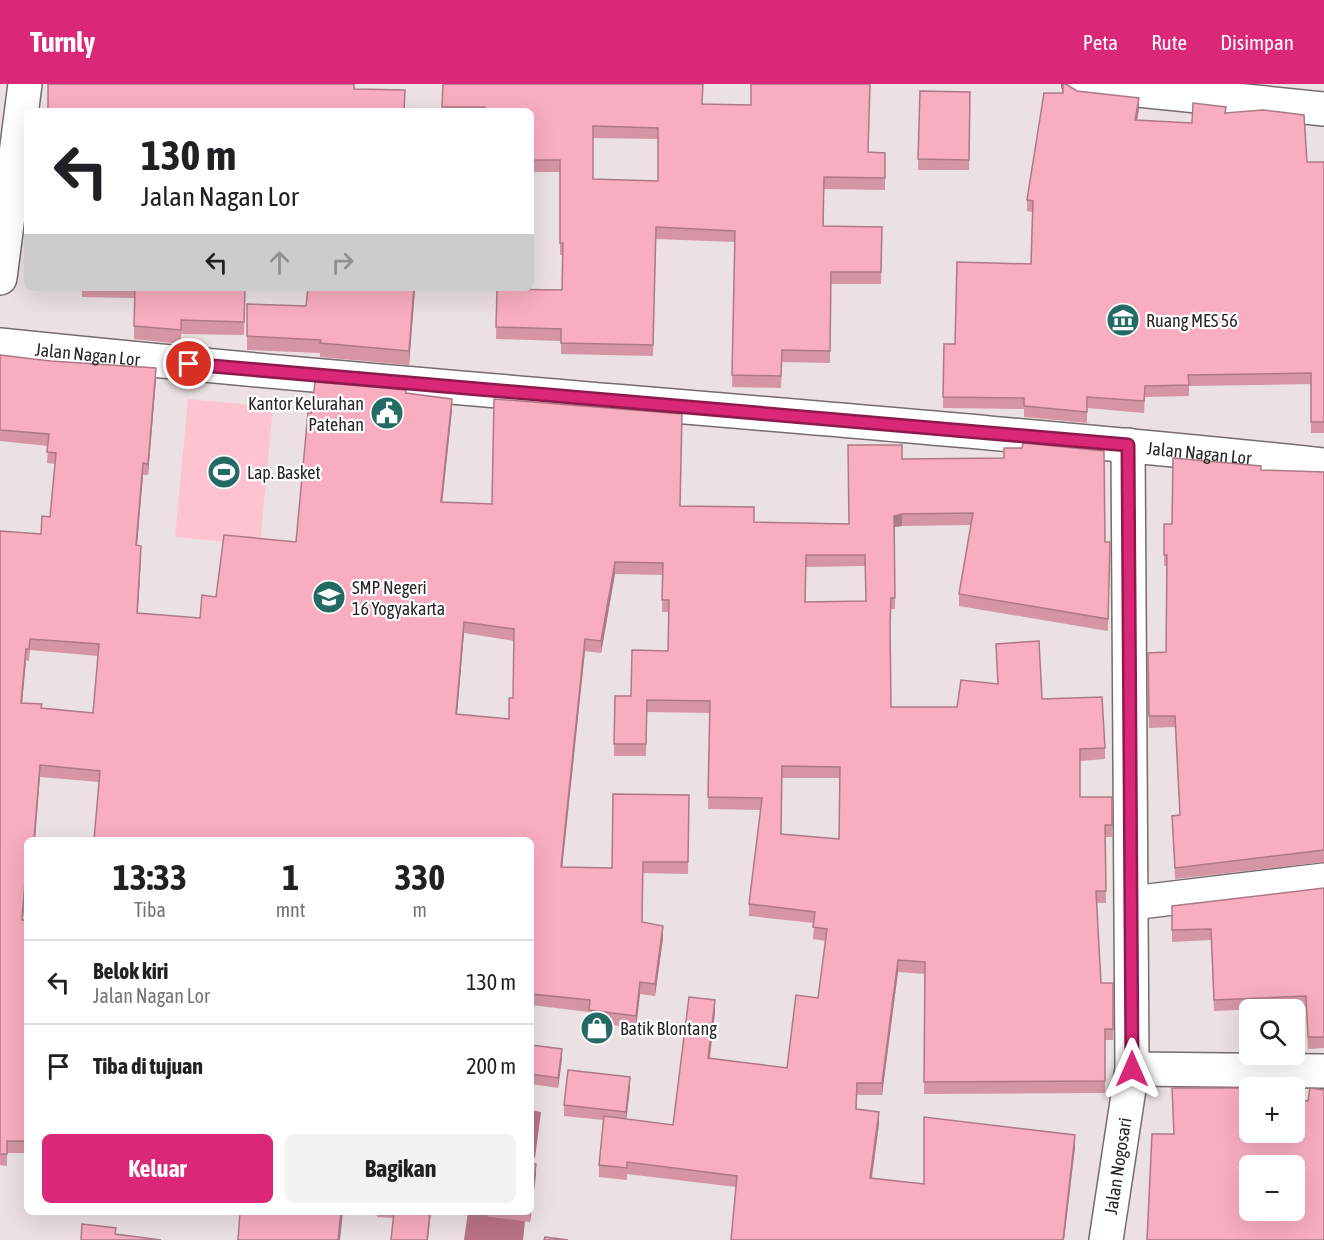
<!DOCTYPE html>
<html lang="id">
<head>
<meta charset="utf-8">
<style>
  :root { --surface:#fff; --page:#f2f2f2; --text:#202124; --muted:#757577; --line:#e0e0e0; --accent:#db2777 }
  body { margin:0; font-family:"Asap Condensed",sans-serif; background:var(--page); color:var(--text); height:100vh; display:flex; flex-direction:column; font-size:22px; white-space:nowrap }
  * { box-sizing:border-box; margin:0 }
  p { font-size:20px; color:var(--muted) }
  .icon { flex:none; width:33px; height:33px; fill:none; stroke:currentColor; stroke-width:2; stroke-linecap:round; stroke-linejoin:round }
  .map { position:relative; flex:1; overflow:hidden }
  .drawer { position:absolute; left:24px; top:753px; width:510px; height:378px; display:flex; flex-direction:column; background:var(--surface); border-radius:9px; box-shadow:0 6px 24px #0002 }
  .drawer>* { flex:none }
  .top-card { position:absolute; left:24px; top:24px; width:510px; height:183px; border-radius:9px; box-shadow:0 6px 24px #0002; background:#fff; color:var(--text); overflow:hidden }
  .buttons { position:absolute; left:1239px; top:915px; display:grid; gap:12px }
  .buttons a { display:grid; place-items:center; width:66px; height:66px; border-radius:9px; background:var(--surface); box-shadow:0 6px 24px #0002; font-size:30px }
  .pin { position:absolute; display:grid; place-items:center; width:51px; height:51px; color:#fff; margin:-26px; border:3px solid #fff; border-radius:50%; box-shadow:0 2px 6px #0007 }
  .me { position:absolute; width:66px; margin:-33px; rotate:0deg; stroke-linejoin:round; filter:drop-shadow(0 0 4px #0008) }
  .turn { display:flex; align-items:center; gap:21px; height:126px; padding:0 18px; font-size:27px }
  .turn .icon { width:78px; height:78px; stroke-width:2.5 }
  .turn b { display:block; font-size:42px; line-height:51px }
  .lanes { display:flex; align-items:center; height:57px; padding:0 18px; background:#0003; justify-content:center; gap:30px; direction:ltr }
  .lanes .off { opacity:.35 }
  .eta { display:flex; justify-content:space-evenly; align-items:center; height:102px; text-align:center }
  .eta b { font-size:36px; font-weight:700; line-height:42px }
  .action { display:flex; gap:12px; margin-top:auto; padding:12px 18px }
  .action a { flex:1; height:69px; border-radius:9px; background:var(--accent); color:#fff; font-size:24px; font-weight:700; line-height:69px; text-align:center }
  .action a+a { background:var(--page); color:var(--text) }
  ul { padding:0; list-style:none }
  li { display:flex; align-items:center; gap:18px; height:84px; padding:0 18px; border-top:2px solid var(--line) }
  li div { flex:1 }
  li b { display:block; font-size:22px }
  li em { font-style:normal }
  header { display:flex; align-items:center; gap:36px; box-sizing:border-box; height:84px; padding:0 30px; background:var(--accent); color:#fff }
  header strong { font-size:28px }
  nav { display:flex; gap:33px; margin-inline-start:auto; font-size:21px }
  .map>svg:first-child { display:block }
</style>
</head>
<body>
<header>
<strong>Turnly</strong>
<nav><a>Peta</a><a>Rute</a><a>Disimpan</a></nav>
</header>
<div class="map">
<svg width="1324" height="1156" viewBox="0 0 1324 1156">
  <rect width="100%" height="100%" fill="#ebe0e2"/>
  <path fill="#fec3d1" d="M188,315L273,323L260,461L175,453Z"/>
  <path fill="#b97385" d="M531,1026L541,1028L535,1074L531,1073Z
    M468,1128H487V1132L510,1135L526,1128L523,1156H464Z"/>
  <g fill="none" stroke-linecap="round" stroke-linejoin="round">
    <g stroke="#766b6e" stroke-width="36">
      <g id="street">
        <path d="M1079,0L1324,25"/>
        <path d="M0,194L25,0"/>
        <path id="s1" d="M0,261C441,307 883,335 1324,381"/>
        <path d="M1132,819L1324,796"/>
        <path d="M1132,985L1324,987"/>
        <path id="s2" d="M1106,1156L1132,985L1128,361"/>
      </g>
    </g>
    <use href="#street" stroke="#fff" stroke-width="33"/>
  </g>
  <path fill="#d595a5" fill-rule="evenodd" d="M443,0L702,20L868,68L885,69V106L824,105V142L882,143L881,200H831L830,279L782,278L781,304L732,303L735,158L656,155L653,272L561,270V257L496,255L497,205L562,206V171H560V88H531V27H442ZM593,54L658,55V97L593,95Z
    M920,7L970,8L969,86H918Z
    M1077,7L1139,25L1137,36L1192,39L1226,29L1307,78H1324V349H1311V300L1189,302V312L1145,313L1144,329L1087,324V339L1024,333V325L943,324L944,260H955L1031,180L1032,128L1027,127V116L1063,9Z
    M82,204H245L244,251L181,250V260L134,255V214L82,213Z
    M308,204H426V206H415L409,281L320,273V269L247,266V220L306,222Z
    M0,271L156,295L148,391H143L137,461L141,473L138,529L200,534L216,513L296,458L311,329L406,309L452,326L442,418L492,420L680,422L754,438L849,440L902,375L1105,458H1110L1108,547L959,522V510L971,441L902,442L895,443V525H891L890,548L891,623H957L998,600L996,560L1042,615L1105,664V675L1080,677V713H1112V753H1105L1106,819H1096L1101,899H1113V956H1105V1009L924,1010L925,890L898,888L882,1011H857L856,1025L879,1040L872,1094L924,1100L1075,1063L1064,1156H731L736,1103L627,1090V1096L599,1093V1081L603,1036L564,1032V1021L630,1004L626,1035L673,1041L715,928L710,975L787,984L818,914L826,857L813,855L814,839L749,832V820L761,726L708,725L710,629L647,628L646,672H614L615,612H631L668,567L669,528H662L663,491L615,490L601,569L585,567L562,783L612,784L689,711L688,790L643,789L642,838L663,854L655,912L640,910L636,944L589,938V928L531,921V756L99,698L40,693L27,756V782L23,836H27V1069H7V1082L0,1081V447L41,450L50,433L55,380L47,379L48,362L0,357ZM865,482L866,517L805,518L806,483ZM464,549L514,557L513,614L509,635L457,630ZM30,566L98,572L93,629L42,624L22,619L26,576L29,577ZM782,694H840L839,755L781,750Z
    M1261,386L1324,388V778L1175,795L1172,732H1180L1175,643L1149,644L1148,580L1166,568L1167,482H1164V440H1172Z
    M1324,804V964L1308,965L1306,923L1214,927L1211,856L1172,858V822Z
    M531,961L562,975L558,1004L531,1000Z
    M536,1091L530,1138L487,1132V1128H531Z
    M377,1128H431L394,1134L377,1133Z"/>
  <path fill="#ae7986" d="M1139,14V25L1135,47V36Z
    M414,204H415L409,281V267Z
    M156,284V295L148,391V380Z
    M452,315V326L441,430V418Z
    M143,379V391L136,473V461Z
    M902,430V442L894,443V432Z
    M141,462V473L137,540V529Z
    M615,478V490L601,569V557Z
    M464,538V549L456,642V630Z
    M585,555V567L561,795V783Z
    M26,565V576L21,631V619Z
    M40,681V693L35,756H34Z
    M27,771V782L22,847V836Z
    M663,842V854L655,912V900Z
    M898,876V888L882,1011V999Z
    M640,898V910L636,944V932Z
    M715,916V928L708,986V974Z
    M562,965V975L558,1004V994Z
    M630,993V1004L626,1039V1028Z
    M879,1028V1040L870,1105V1094Z
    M1075,1051V1063L1064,1156H1063Z
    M536,1080V1091L530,1138V1128H531V1118Z
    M341,1128H343L340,1156H338Z
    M430,1128H431L428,1156H427Z"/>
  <path fill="#f8adc0" stroke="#ae7986" stroke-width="1.5" fill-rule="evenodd" d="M48,0H354V5L405,6L404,27H48Z
    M443,0H703L702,20L751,21V0H870L868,68L885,69V94L824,93L823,142L882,143L881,188H831L830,267L782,266L781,292L732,291L735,147L656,143L653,261L561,259V245L496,243L497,205L562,206L563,159H560V76H531V27H485V23H442ZM593,42L658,44V97L593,95Z
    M1063,0H1066L1077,7L1139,14L1135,36L1192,39L1193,19L1226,23L1225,29L1263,26L1304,31L1307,78H1324V338H1311V289L1188,291L1189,301L1145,302L1144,317L1087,313V328L1024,322V314L943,313L944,260H955L957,178L1031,180L1033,117L1027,116L1044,9H1063Z
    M920,7L970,8L969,76L918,75Z
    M135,204H245L244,238L181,236V246L134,242Z
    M308,204H414L409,267L320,259L321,256L247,252V220L306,222Z
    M0,271L51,277L156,284L148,380L143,379L136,461L141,462L137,529L200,534L202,511L216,513L224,451L296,458L308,329H311L315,298L406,306V309L452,315L441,418L492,420L494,315L682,330L680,422L754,423V438L849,440L848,361H902V375L1004,374V364H1022L1023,359L1104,367L1105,458H1110L1108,535L959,510L973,429L902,430L894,432L895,514H891L890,540L891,623H957L961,596L998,600L996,560L1039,557L1042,615L1102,613L1105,664L1080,665V713H1112V741H1105L1106,807H1096L1101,899H1113V945H1105V997L924,998L925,878L898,876L882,999H857L856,1025L879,1028L870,1094L924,1100V1033L1075,1051L1063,1156H731L737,1092L627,1078V1084L599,1081L604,1032L673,1041L689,913L715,916L708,974L787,984L796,911L818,914L827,845L813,843L815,828L749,820L762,714L708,713L710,617L647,616L646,660H614L615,612H631L632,566L668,567L669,516H662L663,479L615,478L601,557L585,555L561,783L612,784L613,710L689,711L688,778H643L642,838L663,842L655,900L640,898L636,932L589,926L590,916L531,910V756H94L100,687L40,681L34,756H27V771L22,836H27V1057H7V1070H0V447L41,450L42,432L50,433L56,369L47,368L49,350L0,346ZM806,471H865L866,517L805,518ZM464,538L514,545L513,614H509V635L456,630ZM30,555L99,560L93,629L41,624L42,620L21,619L26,565H29ZM782,682L840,683L839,755L781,750Z
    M1173,374L1261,382V386L1324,388V766L1175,784L1172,732L1180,731L1175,632H1149L1148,569L1166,568L1167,471H1164V440H1172Z
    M1324,804V953H1308L1306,912L1214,916L1211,845L1172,846V822Z
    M531,961L562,965L558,994L531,990Z
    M568,986L630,993L626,1028L564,1021Z
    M1172,1004H1240V1014L1250,1015V1048H1294V1016L1308,1017L1310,1004L1324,1006V1156H1147L1152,1050H1174ZM1250,1082H1294V1126H1250Z
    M531,1079L536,1080L531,1118Z
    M240,1128H341L338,1156H238Z
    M394,1128H430L427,1156H391Z
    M82,1140L116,1144L115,1150L161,1156H81Z
    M545,1153L568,1156H544Z"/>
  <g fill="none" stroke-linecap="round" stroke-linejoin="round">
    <g stroke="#8e194d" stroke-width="15">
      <path id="route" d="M189,280L1128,361L1132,985"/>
    </g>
    <use href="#route" stroke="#db2777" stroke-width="10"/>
  </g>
  <defs>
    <g id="museum-disc" transform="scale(1.725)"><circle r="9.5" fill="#246c63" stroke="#fff"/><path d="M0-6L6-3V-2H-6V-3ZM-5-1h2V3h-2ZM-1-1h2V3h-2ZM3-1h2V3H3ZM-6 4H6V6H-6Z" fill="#fff"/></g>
    <g id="civic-disc" transform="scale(1.725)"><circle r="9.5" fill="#246c63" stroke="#fff"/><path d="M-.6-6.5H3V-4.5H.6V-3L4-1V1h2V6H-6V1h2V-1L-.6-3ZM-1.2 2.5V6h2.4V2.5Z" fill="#fff"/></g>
    <g id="stadium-disc" transform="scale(1.725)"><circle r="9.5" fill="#246c63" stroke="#fff"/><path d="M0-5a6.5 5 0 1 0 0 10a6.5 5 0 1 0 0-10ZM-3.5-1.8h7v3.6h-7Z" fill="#fff"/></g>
    <g id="school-disc" transform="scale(1.725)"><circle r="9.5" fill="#246c63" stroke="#fff"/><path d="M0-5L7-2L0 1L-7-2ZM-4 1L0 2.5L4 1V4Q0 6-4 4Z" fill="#fff"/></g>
    <g id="shop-disc" transform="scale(1.725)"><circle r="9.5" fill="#246c63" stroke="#fff"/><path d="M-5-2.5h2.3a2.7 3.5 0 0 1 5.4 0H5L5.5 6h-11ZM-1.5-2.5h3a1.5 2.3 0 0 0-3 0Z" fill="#fff"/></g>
  </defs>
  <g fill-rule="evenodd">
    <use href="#museum-disc" x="1123" y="236"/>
    <use href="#civic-disc" x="387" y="329"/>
    <use href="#stadium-disc" x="224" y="388"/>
    <use href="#school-disc" x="329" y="513"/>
    <use href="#shop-disc" x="597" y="944"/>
  </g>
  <g text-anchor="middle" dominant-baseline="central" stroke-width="4.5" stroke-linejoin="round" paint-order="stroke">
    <g font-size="18" fill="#2a2526" stroke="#fff" text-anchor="start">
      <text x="1146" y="236">Ruang MES 56</text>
      <text x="364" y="319" text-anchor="end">Kantor Kelurahan<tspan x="364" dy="21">Patehan</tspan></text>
      <text x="247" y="388">Lap. Basket</text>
      <text x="352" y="503">SMP Negeri<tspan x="352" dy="21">16 Yogyakarta</tspan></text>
      <text x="620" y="944">Batik Blontang</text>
    </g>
    <g font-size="18" fill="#2a2526" stroke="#fff">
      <text stroke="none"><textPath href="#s1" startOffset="88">Jalan Nagan Lor</textPath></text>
      <text stroke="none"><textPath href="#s1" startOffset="1204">Jalan Nagan Lor</textPath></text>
      <text stroke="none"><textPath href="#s2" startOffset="75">Jalan Nogosari</textPath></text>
    </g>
  </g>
</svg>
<div class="buttons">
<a><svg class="icon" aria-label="search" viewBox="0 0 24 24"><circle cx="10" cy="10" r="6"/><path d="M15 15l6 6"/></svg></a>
<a>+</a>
<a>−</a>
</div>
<div class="pin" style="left:189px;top:280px;background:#d93025"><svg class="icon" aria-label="arrive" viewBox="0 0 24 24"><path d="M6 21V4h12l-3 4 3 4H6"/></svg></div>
<svg class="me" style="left:1132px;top:985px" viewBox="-20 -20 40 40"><path d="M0-17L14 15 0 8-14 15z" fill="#db2777" stroke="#fff" stroke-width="4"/></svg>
<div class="top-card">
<div class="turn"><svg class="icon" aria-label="left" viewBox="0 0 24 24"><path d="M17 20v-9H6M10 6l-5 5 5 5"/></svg><div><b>130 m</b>Jalan Nagan Lor</div></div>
<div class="lanes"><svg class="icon" aria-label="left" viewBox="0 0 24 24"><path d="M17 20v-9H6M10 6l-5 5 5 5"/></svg><svg class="icon off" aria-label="ahead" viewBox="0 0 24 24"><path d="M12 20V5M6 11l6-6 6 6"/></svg><svg class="icon off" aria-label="right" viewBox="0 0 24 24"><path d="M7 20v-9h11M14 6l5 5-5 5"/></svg></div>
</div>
<section class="drawer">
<div class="eta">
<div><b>13:33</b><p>Tiba</p></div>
<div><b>1</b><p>mnt</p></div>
<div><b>330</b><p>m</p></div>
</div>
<ul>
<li><svg class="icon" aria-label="left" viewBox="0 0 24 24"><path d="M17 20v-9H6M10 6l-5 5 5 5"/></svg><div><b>Belok kiri</b><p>Jalan Nagan Lor</p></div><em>130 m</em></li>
<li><svg class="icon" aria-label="arrive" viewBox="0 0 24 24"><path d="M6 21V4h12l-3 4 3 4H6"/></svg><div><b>Tiba di tujuan</b></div><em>200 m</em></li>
</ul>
<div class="action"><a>Keluar</a><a>Bagikan</a></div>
</section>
</div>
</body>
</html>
